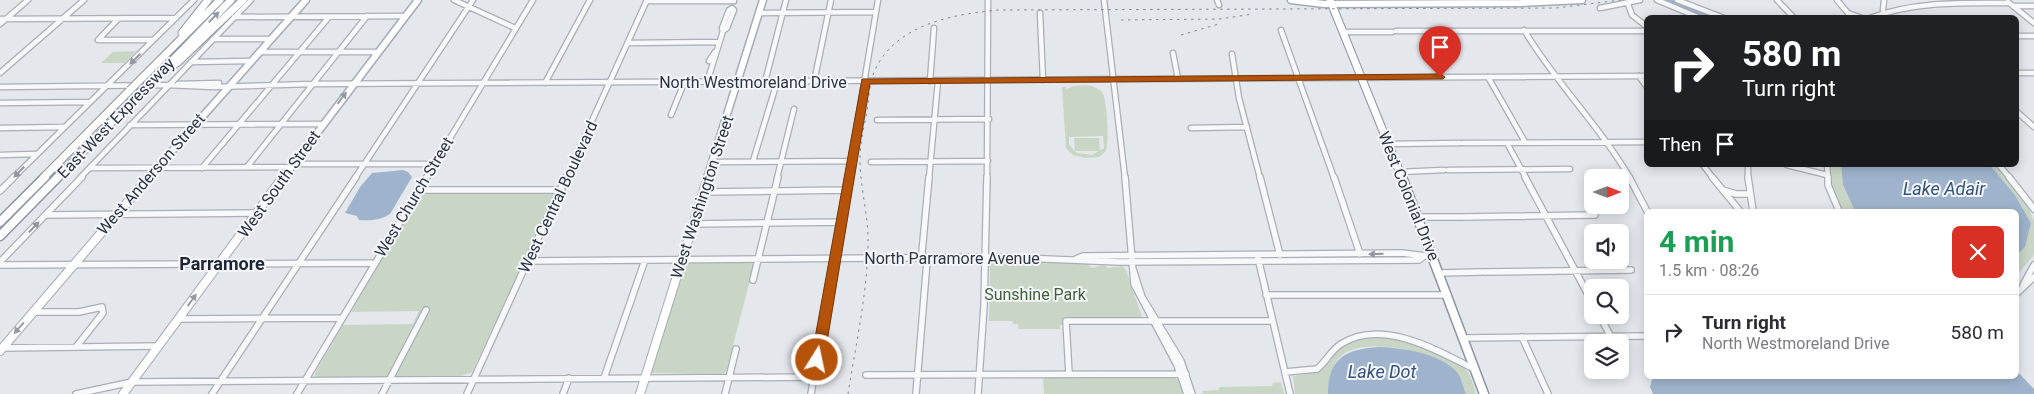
<!DOCTYPE html>
<html lang="en">
<head>
<meta charset="utf-8">
<style>
  :root { --surface:#fff; --page:#f7f7f7; --text:#2b2b33; --muted:#7c7c81; --line:#e1e1e2 }
  body { margin:0; font-family:Roboto,sans-serif; background:var(--page); color:var(--text); height:100vh; display:flex; flex-direction:column; font-size:19px; white-space:nowrap }
  * { box-sizing:border-box; margin:0 }
  p { font-size:16px; color:var(--muted) }
  .icon { flex:none; width:28px; height:28px; fill:none; stroke:currentColor; stroke-width:2; stroke-linecap:round; stroke-linejoin:round }
  .map { position:relative; flex:1; overflow:hidden }
  .panel { position:absolute; left:1644px; top:209px; width:375px; height:170px; display:flex; flex-direction:column; background:var(--surface); border-radius:8px; box-shadow:0 2px 12px #0003 }
  .panel>* { flex:none }
  .hud { position:absolute; left:1644px; top:15px; width:375px; height:152px; border-radius:8px; box-shadow:0 2px 12px #0003; background:#202124; color:#fff; overflow:hidden }
  .needle { width:32px; rotate:90deg }
  .controls { position:absolute; left:1584px; top:169px; display:grid; gap:10px }
  .controls a { display:grid; place-items:center; width:45px; height:45px; border-radius:8px; background:var(--surface); box-shadow:0 2px 12px #0003; font-size:25px }
  .pin { position:absolute; display:grid; place-items:center; width:42px; height:42px; color:#fff; margin:-51px -21px; border-radius:50% 50% 50% 0; rotate:-45deg; box-shadow:0 0 5px #0007 }
  .pin .icon { rotate:45deg }
  .me { position:absolute; width:55px; margin:-28px; rotate:10deg; stroke-linejoin:round; filter:drop-shadow(0 0 4px #0008) }
  .turn { display:flex; align-items:center; gap:18px; height:105px; padding:0 15px; font-size:22px }
  .turn .icon { width:65px; height:65px; stroke-width:2.5 }
  .turn b { display:block; font-size:35px; line-height:42px }
  .then { display:flex; align-items:center; height:48px; padding:0 15px; background:#0003; gap:10px; font-size:19px }
  .round { display:grid; place-items:center; flex:none; width:52px; height:52px; border-radius:8px; background:var(--page) }
  .overview { display:flex; align-items:center; justify-content:space-between; height:85px; padding:0 15px }
  h1 { font-size:30px; font-weight:700; line-height:38px; color:#1e9e55 }
  ul { padding:0; list-style:none }
  li { display:flex; align-items:center; gap:15px; height:75px; padding:0 15px; border-top:1px solid var(--line) }
  li div { flex:1 }
  li b { display:block; font-size:19px }
  li em { font-style:normal }
  .map>svg:first-child { display:block }
</style>
</head>
<body>
<div class="map">
<svg width="2034" height="394" viewBox="0 0 2034 394">
  <rect width="100%" height="100%" fill="#e4e7ec"/>
  <path fill="#c9d6c5" fill-rule="evenodd" d="M136,51L124,63H101L113,52Z
    M1086,85C1092,86 1100,88 1103,94C1107,102 1110,146 1105,152L1099,157L1086,158L1073,155L1066,148L1062,87H1066V89L1074,86ZM1103,136L1104,148L1092,155L1077,153L1069,145V137Z
    M1074,138H1099L1100,151H1075Z
    M1831,165H1841L1843,185L1855,211H1842L1832,187Z
    M1990,165H1996L2029,208L2034,222V255L2016,276V256L2025,247L2031,223L2015,195Z
    M425,192H556L472,372L462,376L315,377V373L343,325L413,324L419,311L351,312L419,196Z
    M1037,259L1087,264L1092,268L1104,265L1108,268L1122,266L1126,270L1142,317H1064V325H1060V329H1018V324H1013L1012,321H989L990,262L994,260Z
    M751,261L754,265L726,372L721,374L652,373V367L685,264L689,262Z
    M1390,338C1410,342 1457,354 1468,372C1472,378 1474,387 1476,394H1466C1463,387 1462,378 1457,373C1438,351 1370,338 1345,353C1332,361 1328,380 1328,394H1295L1293,376L1317,372L1335,352L1353,341L1370,338Z
    M1056,377H1172L1179,380L1183,394H1044L1043,378Z
    M1281,382L1284,394H1203L1202,391L1219,390V387L1272,386L1273,383Z"/>
  <path fill="#9fb4cc" d="M1841,165H1990L2015,195L2031,223L2025,247L2016,256V211H1855L1843,185Z
    M403,170L408,172L412,177L390,214C381,220 370,221 359,220L357,216L345,213L360,187L372,173Z
    M1379,347C1404,348 1439,353 1457,372C1462,378 1463,387 1466,394H1328C1328,357 1347,349 1379,347Z
    M2016,370L2034,389V394H1653L1650,387L1653,376H2016Z"/>
  <g fill="none" stroke-linecap="round" stroke-linejoin="round">
    <path stroke="#9fb4cc" stroke-width="8" d="M1664,0L1711,18"/>
    <g stroke="#a9aeb7" stroke-width="7">
      <path id="minor-far1" d="M454,0L515,28
        M1104,0L1125,178
        M1217,0L1219,5
        M1657,0L1700,18
        M1677,0L1724,18
        M1777,0L1794,18
        M1837,0L1852,18
        M647,1H734
        M2008,2L2034,23
        M1628,4L1632,15L1646,26
        M2014,6H2034
        M732,8L734,10L727,28L723,31L722,28L729,10Z
        M1600,8L1640,0
        M1883,10L1884,0
        M760,13L876,12
        M1040,13L1043,80
        M1848,13L1862,18
        M234,17L405,16
        M1870,18C1914,1 1962,3 2009,3
        M0,19L176,18
        M118,19L98,40H153
        M0,24L28,0
        M1281,30L1334,178
        M1524,30C1555,82 1599,125 1630,178
        M1396,31H1646
        M1343,32H1392
        M2016,36H2034
        M213,39H270
        M628,43L719,42
        M259,52H376
        M1173,53L1178,79
        M1232,54L1239,98L1260,178
        M709,61L715,52
        M191,62L250,61
        M0,73L84,0
        M2016,73H2034
        M709,76L723,31
        M1639,76L1646,86
        M1488,77L1525,142
        M930,81L934,28
        M765,82L786,0
        M814,82L831,0
        M545,83L590,0
        M178,84L219,83
        M168,85L213,87L312,84L1646,76
        M0,87L169,85
        M0,103L90,102
        M2016,111L2034,127
        M671,115L684,83
        M877,120L989,119
        M130,125L323,124
        M0,128L64,127
        M1191,128L1247,127
        M1463,143L1646,142
        M1507,143L1526,178
        M1388,144L1460,143
        M0,155L36,154
        M753,161L777,82
        M713,162L851,161
        M871,162L988,161
        M293,164H434
        M1703,165L1713,178
        M1748,165V178
        M1787,165L1827,175
        M1827,165L1828,178
        M1999,165L2010,178
        M247,167L367,16
        M91,168L292,167
        M202,168L329,17
        M1448,170L1570,169
        M1399,172L1444,170
        M13,178L194,0
        M80,178L251,0
        M355,178L473,0
        M426,178L533,0
        M566,178L647,0
        M777,178L794,109
        M848,178L878,0
        M929,178L938,81
        M987,178L988,0"/>
    </g>
    <g stroke="#a9aeb7" stroke-width="8">
      <path id="minor" d="M1125,177L1134,284L1177,365L1187,394
        M1260,177L1280,255
        M1334,177L1360,254
        M1525,177L1592,302
        M1629,177L1647,211
        M1712,177L1740,211
        M1748,177L1753,211
        M1828,177V185L1839,211
        M2009,177L2034,209
        M418,190H562
        M1723,190L1736,194H1749
        M0,191L14,177
        M703,192L847,190
        M46,215L258,213
        M1418,217H1459
        M1462,217L1595,215
        M693,224L841,222
        M1258,258L1290,394
        M1076,259L1083,256L1402,253L1426,256
        M528,261L995,257L1119,262L1419,260L1424,256
        M0,262L82,177
        M0,265L375,263
        M1133,269L1142,297L1181,361L1192,394
        M1484,272L1631,270
        M1439,273L1481,272
        M753,280L778,177
        M2023,285L2034,265
        M2016,294L2034,277
        M1266,295H1448
        M33,312H79L102,307L103,313L76,347
        M1599,315L1611,337
        M178,319L342,318
        M1157,321H1272
        M1522,337L1548,394
        M1464,338L1646,336
        M1,348L158,346
        M1285,372L1317,369C1326,362 1331,350 1341,344C1382,318 1437,350 1474,369
        M1069,374L1066,321H1152
        M866,375L1186,374
        M604,378L645,260
        M76,394L132,382L814,377
        M212,394L356,177
        M297,394L427,177
        M382,394L426,310
        M467,394L566,177
        M563,394L569,378
        M725,394L736,349
        M811,394L848,177
        M916,394L927,261L923,258L922,252L929,177
        M978,394L984,306L987,177"/>
    </g>
    <g stroke="#a3abb8" stroke-width="9">
      <path id="major-far1" d="M1291,0L1324,4L1521,3L1582,0
        M148,178L306,0
        M283,178L418,0
        M707,178L763,0"/>
    </g>
    <g stroke="#a3abb8" stroke-width="10">
      <path id="major" d="M0,351L149,177
        M123,394L283,177
        M640,394L708,177"/>
    </g>
    <g stroke="#8b94a3" stroke-width="9">
      <path id="highway-far1" d="M1330,0L1402,178
        M182,33L208,0
        M170,63L231,0
        M155,77L178,62L243,0
        M140,80L220,0
        M43,178L130,90
        M57,178L143,90"/>
    </g>
    <g stroke="#8b94a3" stroke-width="11">
      <path id="highway" d="M1402,177L1484,394
        M0,222L45,177
        M0,236L58,177"/>
    </g>
    <use href="#minor-far1" stroke="#f7f8fa" stroke-width="4.5"/>
    <use href="#minor" stroke="#f7f8fa" stroke-width="5.5"/>
    <use href="#major-far1" stroke="#fff" stroke-width="6"/>
    <use href="#major" stroke="#fff" stroke-width="8"/>
    <use href="#highway-far1" stroke="#fff" stroke-width="7"/>
    <use href="#highway" stroke="#fff" stroke-width="8"/>
    <path stroke="#7d8696" stroke-width="1" stroke-dasharray="2.5 4.5" stroke-linecap="butt" d="M1121,20L1220,19L1253,14
      M1181,35L1219,24
      M848,394C856,343 868,291 868,239C868,213 860,187 860,160C860,143 864,127 867,111C869,98 869,83 875,70C896,24 954,14 999,10L1556,8L1621,0"/>
    <g stroke="#8b94a3" stroke-width="9" stroke-linecap="butt">
      <path id="highway-bridge" d="M130,90L140,80
        M143,90L153,80"/>
    </g>
    <use href="#highway-bridge" stroke="#fff" stroke-width="7"/>
  </g>
  <defs><path id="oneway-solid" d="M-6-.8H1V-3.2L6.5 0L1 3.2V.8H-6Z" transform="scale(1.25)"/></defs>
  <g fill="#959aa2">
    <use href="#oneway-solid" transform="translate(214 17) rotate(-46)"/>
    <use href="#oneway-solid" transform="translate(342 98) rotate(-53)"/>
    <use href="#oneway-solid" transform="translate(192 300) rotate(-54)"/>
    <use href="#oneway-solid" transform="translate(19 328) rotate(131)"/>
  </g>
  <g fill="#9196a0">
    <use href="#oneway-solid" transform="translate(135 59) rotate(136)"/>
    <use href="#oneway-solid" transform="translate(19 172) rotate(135)"/>
    <use href="#oneway-solid" transform="translate(34 227) rotate(-46)"/>
    <use href="#oneway-solid" transform="translate(1376 254) rotate(179)"/>
  </g>
  <path fill="#b45309" stroke="#753606" d="M1440,74L1445,77L1443,79L870,84L824,360L817,365L811,360L862,79Z"/>
  <g text-anchor="middle" dominant-baseline="central" stroke-width="4" stroke-linejoin="round" paint-order="stroke">
    <g font-size="16" fill="#2b3445" stroke="#f4f6f9">
      <text x="753" y="82">North Westmoreland Drive</text>
      <text transform="translate(116 118) rotate(-46)">East-West Expressway</text>
      <text transform="translate(151 174) rotate(-49)">West Anderson Street</text>
      <text transform="translate(279 184) rotate(-54)">West South Street</text>
      <text transform="translate(1409 196) rotate(68)">West Colonial Drive</text>
      <text transform="translate(414 197) rotate(-59)">West Church Street</text>
      <text transform="translate(558 197) rotate(-65)">West Central Boulevard</text>
      <text transform="translate(702 197) rotate(-72)">West Washington Street</text>
      <text x="952" y="258">North Parramore Avenue</text>
    </g>
    <g font-size="16" fill="#3f6138" stroke="#f4f6f9">
      <text x="1035" y="294">Sunshine Park</text>
    </g>
    <g font-size="18" font-style="italic" fill="#34527a" stroke="#f4f6f9">
      <text x="1944" y="188">Lake Adair</text>
      <text x="1382" y="371">Lake Dot</text>
    </g>
    <g font-size="18" font-weight="bold" fill="#1d2536" stroke="#f4f6f9">
      <text x="222" y="263">Parramore</text>
    </g>
  </g>
</svg>
<div class="controls">
<a><svg class="needle" viewBox="-14 -14 28 28"><path d="M0-13l5 13h-10z" fill="#e53935"/><path d="M0 13l5-13h-10z" fill="#7c7c81"/></svg></a>
<a><svg class="icon" aria-label="sound" viewBox="0 0 24 24"><path d="M4 9h4l5-4v14l-5-4H4zM17 9q2 3 0 6"/></svg></a>
<a><svg class="icon" aria-label="search" viewBox="0 0 24 24"><circle cx="10" cy="10" r="6"/><path d="M15 15l6 6"/></svg></a>
<a><svg class="icon" aria-label="layers" viewBox="0 0 24 24"><path d="M12 4l9 5-9 5-9-5zM3 14l9 5 9-5"/></svg></a>
</div>
<div class="pin" style="left:1440px;top:77px;background:#d93025"><svg class="icon" aria-label="arrive" viewBox="0 0 24 24"><path d="M6 21V4h12l-3 4 3 4H6"/></svg></div>
<svg class="me" style="left:817px;top:360px" viewBox="-20 -20 40 40"><circle r="17" fill="#b45309" stroke="#fff" stroke-width="3"/><path d="M0-11L8 9 0 5-8 9z" fill="#fff"/></svg>
<div class="hud">
<div class="turn"><svg class="icon" aria-label="right" viewBox="0 0 24 24"><path d="M7 20v-9h11M14 6l5 5-5 5"/></svg><div><b>580 m</b>Turn right</div></div>
<div class="then">Then<svg class="icon" aria-label="arrive" viewBox="0 0 24 24"><path d="M6 21V4h12l-3 4 3 4H6"/></svg></div>
</div>
<section class="panel">
<div class="overview"><div><h1>4 min</h1><p>1.5 km · 08:26</p></div><a class="round" style="background:#d93025;color:#fff"><svg class="icon" aria-label="close" viewBox="0 0 24 24"><path d="M6 6l12 12M18 6L6 18"/></svg></a></div>
<ul>
<li><svg class="icon" aria-label="right" viewBox="0 0 24 24"><path d="M7 20v-9h11M14 6l5 5-5 5"/></svg><div><b>Turn right</b><p>North Westmoreland Drive</p></div><em>580 m</em></li>
</ul>
</section>
</div>
</body>
</html>
